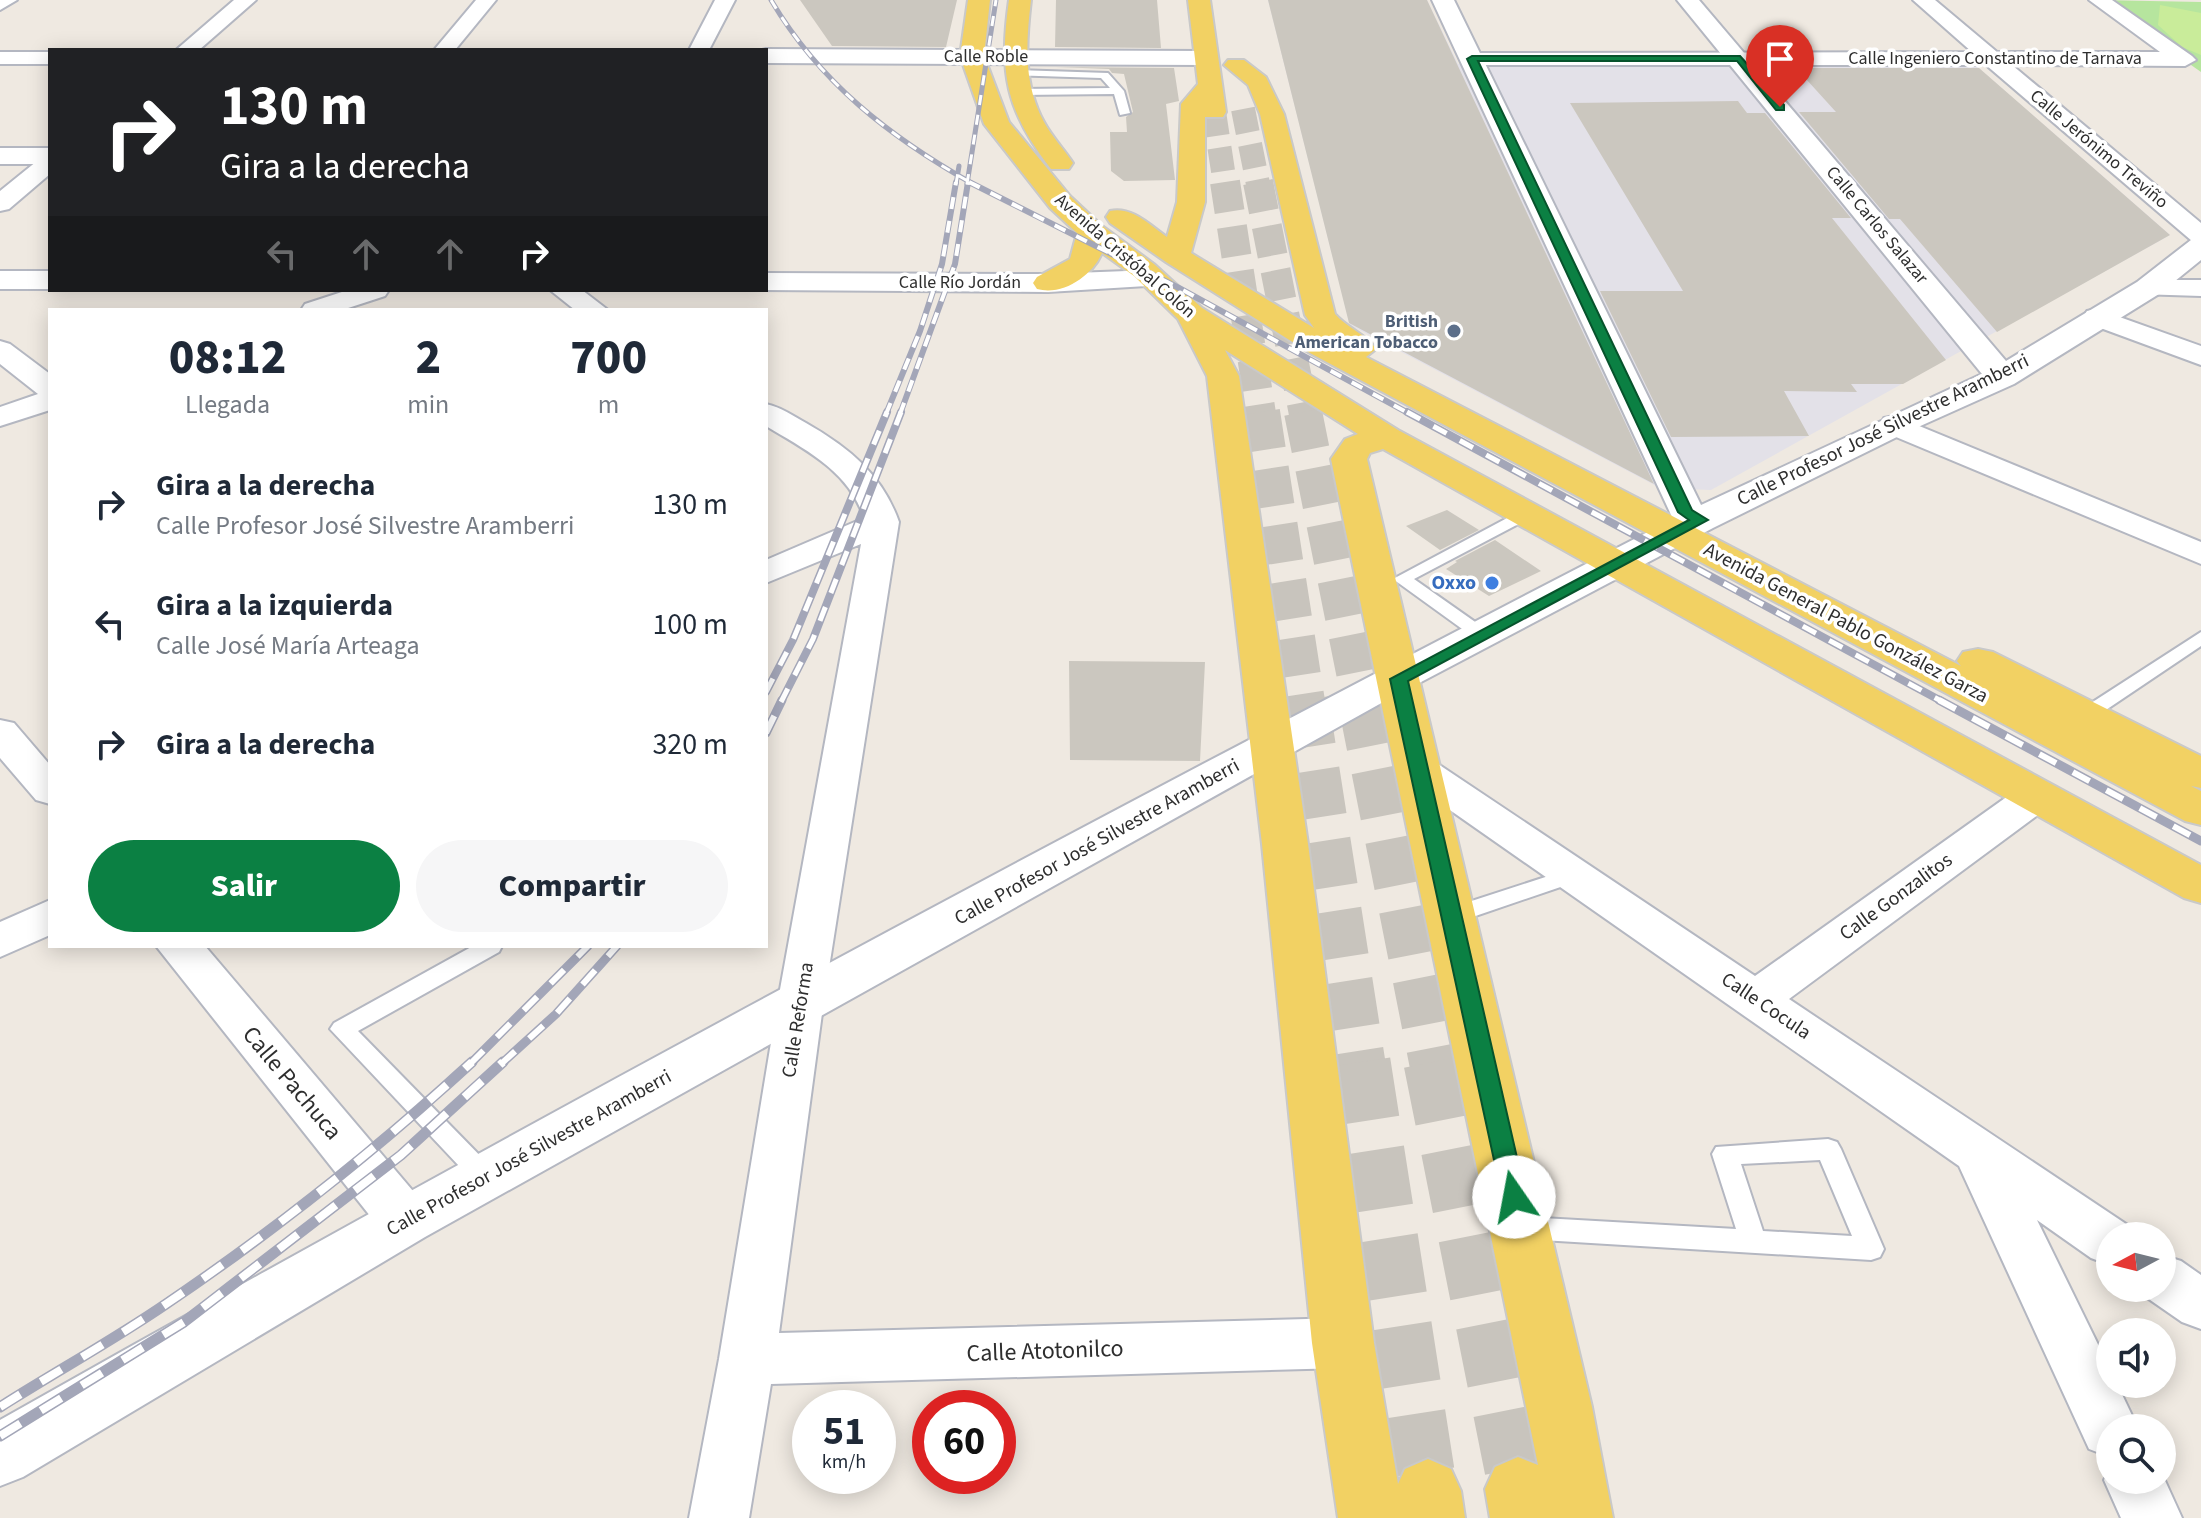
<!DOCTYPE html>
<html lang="es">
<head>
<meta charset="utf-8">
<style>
  :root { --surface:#fff; --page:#f6f6f7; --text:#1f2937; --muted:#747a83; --accent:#0b8043 }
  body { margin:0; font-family:"Source Sans 3",sans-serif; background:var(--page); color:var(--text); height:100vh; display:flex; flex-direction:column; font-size:30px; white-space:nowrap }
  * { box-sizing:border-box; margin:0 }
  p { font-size:26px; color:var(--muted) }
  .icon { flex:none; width:44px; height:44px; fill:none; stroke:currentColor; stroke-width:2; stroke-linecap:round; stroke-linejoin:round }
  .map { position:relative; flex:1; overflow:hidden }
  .side { position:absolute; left:48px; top:308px; width:720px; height:640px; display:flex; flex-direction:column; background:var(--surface); border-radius:0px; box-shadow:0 4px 20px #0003 }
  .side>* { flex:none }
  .top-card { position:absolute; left:48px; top:48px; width:720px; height:244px; border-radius:0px; box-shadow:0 4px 20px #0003; background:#202124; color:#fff; overflow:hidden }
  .needle { width:52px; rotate:263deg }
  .buttons { position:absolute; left:2096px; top:1222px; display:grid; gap:16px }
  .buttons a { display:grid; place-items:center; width:80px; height:80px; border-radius:50%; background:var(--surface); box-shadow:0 4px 20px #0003; font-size:40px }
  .speed { position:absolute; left:792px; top:1390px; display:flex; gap:16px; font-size:40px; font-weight:700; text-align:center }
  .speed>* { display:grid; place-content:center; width:104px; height:104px; border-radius:50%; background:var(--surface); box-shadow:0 4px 20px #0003; line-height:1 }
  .speed small { font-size:20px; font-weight:400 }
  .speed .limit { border:12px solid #d22; background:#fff; color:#111 }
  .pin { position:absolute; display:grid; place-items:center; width:68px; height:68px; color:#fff; margin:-82px -34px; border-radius:50% 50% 50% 0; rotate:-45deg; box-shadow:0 0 8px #0007 }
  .pin .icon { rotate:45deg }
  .me { position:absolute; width:88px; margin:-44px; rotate:348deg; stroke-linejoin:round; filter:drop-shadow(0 0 6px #0008) }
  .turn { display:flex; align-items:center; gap:28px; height:168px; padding:0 40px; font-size:36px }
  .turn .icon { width:104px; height:104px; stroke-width:2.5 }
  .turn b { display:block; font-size:56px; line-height:68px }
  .lanes { display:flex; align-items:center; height:76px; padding:0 40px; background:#0003; justify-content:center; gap:40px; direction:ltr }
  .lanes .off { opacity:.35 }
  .eta { display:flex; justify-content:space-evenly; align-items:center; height:136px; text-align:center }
  .eta b { font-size:48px; font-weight:800; line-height:56px }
  .primary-button { display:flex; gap:16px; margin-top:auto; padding:16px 40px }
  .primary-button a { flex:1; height:92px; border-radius:48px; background:var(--accent); color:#fff; font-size:32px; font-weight:800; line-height:92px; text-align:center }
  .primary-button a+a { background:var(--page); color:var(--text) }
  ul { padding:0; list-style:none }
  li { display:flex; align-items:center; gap:24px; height:120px; padding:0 40px }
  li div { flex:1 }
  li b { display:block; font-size:30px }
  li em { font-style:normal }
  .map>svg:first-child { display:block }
</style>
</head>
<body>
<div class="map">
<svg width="2201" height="1518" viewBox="0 0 2201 1518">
  <rect width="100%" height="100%" fill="#efe9e1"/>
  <path fill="#e3e1e8" d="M1268,0H1427L1458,64H1974L2170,235L1711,490L1660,488L1350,325Z"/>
  <path fill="#b6e59e" d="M2099,0L2201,2V72Z"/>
  <path fill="#c9ec9a" d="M2160,5L2201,13V55L2182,47L2158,25Z"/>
  <path fill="#cbc7bf" d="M800,0H957L946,47L832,46Z
    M1056,0H1157L1161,48L1055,47Z
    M1268,0H1427L1654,484L1349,323Z
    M1056,67L1174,68L1179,101L1166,104L1175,180L1124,181L1111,171L1110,132H1127L1126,117L1133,112L1124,74L1112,73L1109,69Z
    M1796,68H1979L2170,235L1997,332L1900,219H1889L1799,112H1836Z
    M1738,101L1747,113H1765L1851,218H1832L1946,360L1903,384H1851L1857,392L1784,391L1809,436L1671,437L1600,291H1683L1570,103Z
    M1447,510L1479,530L1440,550L1406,526Z
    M1495,540L1541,571L1489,596L1446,569L1457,562L1455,561Z
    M1069,661L1205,662L1200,761L1070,760Z"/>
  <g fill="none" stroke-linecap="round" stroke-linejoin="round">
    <path stroke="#c8c4bd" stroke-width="24" stroke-dasharray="24 12" stroke-linecap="butt" d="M1243,109L1258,184
      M1214,112L1225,184"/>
    <path stroke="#c8c4bd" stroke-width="30" stroke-dasharray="30 15" stroke-linecap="butt" d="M1225,182L1261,414
      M1258,182L1304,414"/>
    <path stroke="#c8c4bd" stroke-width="38" stroke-dasharray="38 19" stroke-linecap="butt" d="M1261,412L1306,702
      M1303,412L1361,702"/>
    <path stroke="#c8c4bd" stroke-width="47" stroke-dasharray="47 24" stroke-linecap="butt" d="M1305,700L1362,1064
      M1361,700L1433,1064"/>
    <path stroke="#c8c4bd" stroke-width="59" stroke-dasharray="59 30" stroke-linecap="butt" d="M1361,1062L1428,1491
      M1433,1062L1518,1489"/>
    <g stroke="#b4b7c1" stroke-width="4">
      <path id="lane" d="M1014,70L1108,73L1124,91L1130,113L1120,115L1114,94L1019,95L1014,92L1019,89L1110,88L1101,78L1010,75V71Z
        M1524,509L1532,514L1530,518L1414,579L1488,631L1491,635L1488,639H1476L1393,579Z
        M2201,632V646L2085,724H2071L2068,720L2071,716Z
        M1573,868L1581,870L1584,875L1581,880L1452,924L1444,922L1441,916L1444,910Z
        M473,946H502L499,952L358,1031L494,1170L498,1177L494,1184L485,1188L476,1184L330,1029L334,1023Z
        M1828,1139L1837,1142L1841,1149L1884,1249L1880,1257L1871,1260L1525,1239L1516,1236L1512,1228L1516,1220L1525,1217L1736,1229L1712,1154L1716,1147ZM1820,1160L1852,1236L1763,1231L1741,1164Z"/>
    </g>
    <g stroke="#b4b7c1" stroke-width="4">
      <path id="street" d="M0,0H17L0,10Z
        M234,0H256L199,50H176Z
        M476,0H496L455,50H434Z
        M715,0H735L709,50H689Z
        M1913,0H1935L1997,52H2160L2089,0H2112L2192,56L2196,60L2185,66L2012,65L2201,223V244L2192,241L1986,65H1472L1461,59L1472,53L1972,52Z
        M0,52H50V64H0Z
        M50,155V174L9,209L0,211V191L42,157Z
        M2148,280H2201V296L2138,294L2134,288L2138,282Z
        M348,290H389L385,296L342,310H301L305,304Z
        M550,290H582L608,310H575Z
        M2097,309L2201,346V365L2087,323L2083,317L2087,311Z
        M0,341L10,344L50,374V410L0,426V407L38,394L0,364Z
        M766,404C781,407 793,416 806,423C848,447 882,474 899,522L823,1006L779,1333L1343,1318L1363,1325L1371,1343L1363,1361L1343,1368L771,1384L749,1518H689L719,1359L777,1006L861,544L766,583V560L864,518C849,471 806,450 766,426Z
        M1895,416L2201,542V564L1884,432L1880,425L1884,418Z
        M0,720L14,723L50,765V804L36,800L0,758Z
        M1421,758L1435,762L1755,976L2022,786L2036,782L2050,786L2057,796L2050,806L1789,999L2129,1226L2134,1236H2110V1265L2091,1258L2037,1220L2110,1369V1384H2117L2138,1428H2110V1457L2089,1449L1959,1166L1407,780L1401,771L1407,762Z
        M50,900V935L0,957V922Z
        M156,946H205L424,1204L431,1220L424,1236L405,1242L386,1236Z
        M2162,1255L2181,1261L2201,1275V1329L2182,1322L2143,1295L2140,1288H2162Z
        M2110,1467V1480H2162V1474L2182,1518H2121L2104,1480Z"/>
    </g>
    <g stroke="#b4b7c1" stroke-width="4">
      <path id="secondary" d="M1432,0H1454L1701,505L1982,374L1677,0H1699L2006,361L2137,282L2191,240L2201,237V260L2159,294L2014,384L1907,432L1713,528L1385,701L425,1237L23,1477L0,1486V1420C551,1109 1110,809 1673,519Z
        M766,49L1206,51L1214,53L1218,58L1214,63L1206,65L766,63V50H762Z
        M0,148H50V164H0Z
        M1153,270L1163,273L1168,279L1163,285L1048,292L762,290H766V273L1048,274Z
        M0,271H50V289H0Z"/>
    </g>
    <g stroke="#c9c9c9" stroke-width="4">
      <path id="primary" d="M968,0H990L984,56L1009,122L1070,196L1101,225L1154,264L1202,308L1398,430L2201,865V903L2184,898L1383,449L1370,453L1367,459L1592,1407L1613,1518H1490L1485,1489L1495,1467L1518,1457L1538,1465L1331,459L1345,439L1358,434L1225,350L1239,376L1308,844L1374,1343L1398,1484L1405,1469L1428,1459L1451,1469L1461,1491L1465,1518H1338L1312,1343L1262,844L1207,376L1178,319L1134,276L1102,253C1092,276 1063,296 1037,289L1033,283L1037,277L1070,259L1077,233L1050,208L984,124L960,56Z
        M1009,0H1031C1026,42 1023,84 1044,122C1052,137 1064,149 1073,163L1069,169H1051C1005,110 999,72 1009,0Z
        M1188,0H1210L1226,112L1223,117H1205V202L1191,253L1314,328L1305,315L1260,114L1248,85L1224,65L1228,60H1244L1266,77L1284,114L1335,314C1347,328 1366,334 1376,349L1366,357L1961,666L1957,661L1963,652L1978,649L1993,652L2201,756V788L2191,786L2201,791V825L2185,821L1310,353L1166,262L1110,223L1106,217L1110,211C1132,206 1150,225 1167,237L1177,202L1181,104L1198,84Z"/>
    </g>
    <use href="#lane" fill="#fff" fill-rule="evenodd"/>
    <use href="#street" fill="#fff" fill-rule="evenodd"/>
    <use href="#secondary" fill="#fff" fill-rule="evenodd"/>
    <use href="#primary" fill="#f2d163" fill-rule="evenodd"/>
    <g stroke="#a3a6b8" stroke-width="5">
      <path id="rail-far4" d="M771,0C820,83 890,137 973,184
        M956,184L959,166
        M967,184L996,0"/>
    </g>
    <g stroke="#a3a6b8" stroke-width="6">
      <path id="rail-far3" d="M969,182L1179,288L1410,414
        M886,414L920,331L942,264L956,182
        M900,414L955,264L968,182"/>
    </g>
    <g stroke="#a3a6b8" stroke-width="8">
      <path id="rail-far2" d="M1407,412L1943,702
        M766,692L793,640L887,412
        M781,702L813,639L901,412"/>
    </g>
    <g stroke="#a3a6b8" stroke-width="9">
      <path id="rail-far1" d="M1939,700L2201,841
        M766,733L782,700
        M470,1064L588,946
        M501,1064L556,1014L617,946"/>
    </g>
    <g stroke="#a3a6b8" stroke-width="11">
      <path id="rail" d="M0,1407C55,1372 112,1341 166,1304C274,1231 376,1150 472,1062
        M0,1436L184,1322L401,1155L503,1062"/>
    </g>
    <use href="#rail-far4" stroke="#fff" stroke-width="3" stroke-dasharray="10" stroke-linecap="butt"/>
    <use href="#rail-far3" stroke="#fff" stroke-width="4" stroke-dasharray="12" stroke-linecap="butt"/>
    <use href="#rail-far2" stroke="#fff" stroke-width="5" stroke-dasharray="15" stroke-linecap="butt"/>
    <use href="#rail-far1" stroke="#fff" stroke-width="6" stroke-dasharray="19" stroke-linecap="butt"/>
    <use href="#rail" stroke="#fff" stroke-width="8" stroke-dasharray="24" stroke-linecap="butt"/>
  </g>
  <path fill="#0b8043" stroke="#07532c" stroke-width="2" d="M1740,56L1784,105V110H1776L1737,61H1478L1692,510L1708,520L1408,681L1526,1197L1522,1204L1514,1207L1505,1204L1502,1197L1390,679L1689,520L1678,512L1467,59L1472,56Z"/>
  <circle fill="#5c6f8a" stroke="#fff" stroke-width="3" cx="1454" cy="331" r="8"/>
  <circle fill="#3f7fe0" stroke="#fff" stroke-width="3" cx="1492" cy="583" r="8"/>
  <g text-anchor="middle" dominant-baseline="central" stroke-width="7" stroke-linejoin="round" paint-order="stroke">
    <g font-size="18" fill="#2e2e2e" stroke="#fff">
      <text x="986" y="56">Calle Roble</text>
      <text x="1995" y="58">Calle Ingeniero Constantino de Tarnava</text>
      <text transform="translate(2099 149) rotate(40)">Calle Jerónimo Treviño</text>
      <text transform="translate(1877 225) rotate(50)">Calle Carlos Salazar</text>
      <text transform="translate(1125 256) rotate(41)">Avenida Cristóbal Colón</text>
      <text x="960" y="282">Calle Río Jordán</text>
    </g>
    <g font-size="18" font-weight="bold" fill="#4e5e75" stroke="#fff" text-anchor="end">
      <text x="1438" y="321">British<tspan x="1438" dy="21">American Tobacco</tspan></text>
    </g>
    <g font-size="20" fill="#2e2e2e" stroke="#fff">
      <text transform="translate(1883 430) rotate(-26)">Calle Profesor José Silvestre Aramberri</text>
      <text transform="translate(1846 623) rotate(28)">Avenida General Pablo González Garza</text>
      <text transform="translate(1097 842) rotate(-29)">Calle Profesor José Silvestre Aramberri</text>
      <text transform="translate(1896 897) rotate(-36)">Calle Gonzalitos</text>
      <text transform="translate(1766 1006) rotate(34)">Calle Cocula</text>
      <text transform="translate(798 1020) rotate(-81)">Calle Reforma</text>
      <text transform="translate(529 1153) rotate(-29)">Calle Profesor José Silvestre Aramberri</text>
    </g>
    <g font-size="20" font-weight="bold" fill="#366cbe" stroke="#fff" text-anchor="end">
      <text x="1476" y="583">Oxxo</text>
    </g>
    <g font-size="24" fill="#2e2e2e" stroke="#fff">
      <text transform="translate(292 1083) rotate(50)">Calle Pachuca</text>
      <text transform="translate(1045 1351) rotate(-2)">Calle Atotonilco</text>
    </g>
  </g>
</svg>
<div class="buttons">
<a><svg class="needle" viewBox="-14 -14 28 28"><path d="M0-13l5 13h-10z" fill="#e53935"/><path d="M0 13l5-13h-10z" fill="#747a83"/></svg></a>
<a><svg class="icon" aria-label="sound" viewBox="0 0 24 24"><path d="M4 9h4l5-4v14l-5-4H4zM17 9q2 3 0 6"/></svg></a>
<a><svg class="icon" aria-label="search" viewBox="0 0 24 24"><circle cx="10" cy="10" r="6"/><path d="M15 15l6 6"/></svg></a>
</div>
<div class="speed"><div>51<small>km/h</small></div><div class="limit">60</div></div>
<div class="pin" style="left:1780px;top:107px;background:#d93025"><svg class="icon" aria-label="arrive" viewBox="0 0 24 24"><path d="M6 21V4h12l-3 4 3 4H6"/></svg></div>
<svg class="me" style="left:1514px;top:1197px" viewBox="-20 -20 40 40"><circle r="19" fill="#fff"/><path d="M0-13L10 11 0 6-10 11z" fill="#0b8043"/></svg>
<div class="top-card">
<div class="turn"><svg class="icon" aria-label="right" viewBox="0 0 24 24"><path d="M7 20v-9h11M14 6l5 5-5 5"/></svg><div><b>130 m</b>Gira a la derecha</div></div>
<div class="lanes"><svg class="icon off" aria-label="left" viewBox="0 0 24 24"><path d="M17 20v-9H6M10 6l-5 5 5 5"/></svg><svg class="icon off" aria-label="ahead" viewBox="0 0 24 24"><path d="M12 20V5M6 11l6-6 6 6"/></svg><svg class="icon off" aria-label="ahead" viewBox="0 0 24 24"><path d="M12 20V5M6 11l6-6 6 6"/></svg><svg class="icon" aria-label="right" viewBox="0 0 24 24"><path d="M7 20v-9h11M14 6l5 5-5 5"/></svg></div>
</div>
<section class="side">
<div class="eta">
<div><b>08:12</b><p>Llegada</p></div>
<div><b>2</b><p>min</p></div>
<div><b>700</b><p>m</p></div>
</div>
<ul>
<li><svg class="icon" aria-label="right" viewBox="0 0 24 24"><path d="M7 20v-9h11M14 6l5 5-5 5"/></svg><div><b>Gira a la derecha</b><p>Calle Profesor José Silvestre Aramberri</p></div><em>130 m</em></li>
<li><svg class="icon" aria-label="left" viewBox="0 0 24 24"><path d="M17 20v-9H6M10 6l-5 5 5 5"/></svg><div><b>Gira a la izquierda</b><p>Calle José María Arteaga</p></div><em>100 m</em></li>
<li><svg class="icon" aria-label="right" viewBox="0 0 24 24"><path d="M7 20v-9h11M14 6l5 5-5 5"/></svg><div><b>Gira a la derecha</b></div><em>320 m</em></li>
</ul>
<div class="primary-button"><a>Salir</a><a>Compartir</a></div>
</section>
</div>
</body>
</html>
